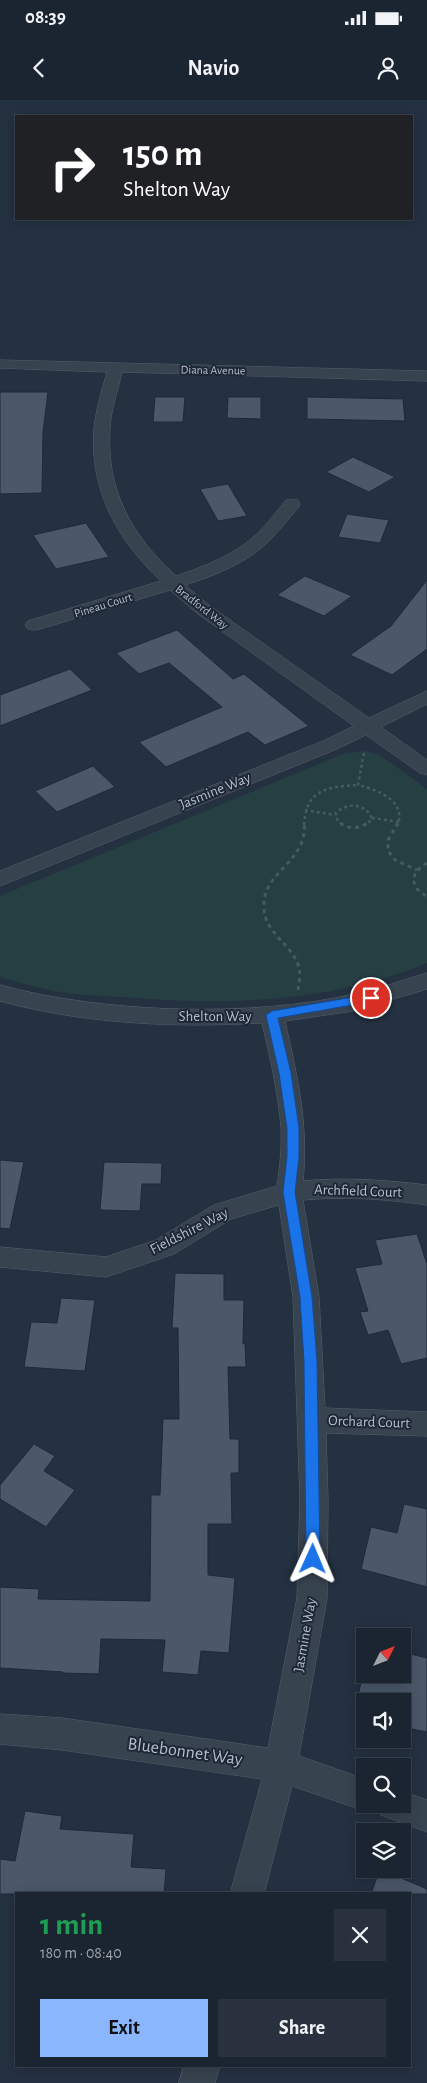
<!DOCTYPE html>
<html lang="en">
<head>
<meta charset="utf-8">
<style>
  :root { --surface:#1b2531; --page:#28313d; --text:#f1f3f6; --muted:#a0a5ab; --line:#39424d; --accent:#89b6fc }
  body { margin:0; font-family:"Alegreya Sans",sans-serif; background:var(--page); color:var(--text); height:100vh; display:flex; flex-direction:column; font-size:19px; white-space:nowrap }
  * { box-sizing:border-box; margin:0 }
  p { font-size:16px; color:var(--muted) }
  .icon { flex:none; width:28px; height:28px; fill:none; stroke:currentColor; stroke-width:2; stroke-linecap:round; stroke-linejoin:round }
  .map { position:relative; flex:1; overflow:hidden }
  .side { position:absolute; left:15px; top:1792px; width:396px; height:175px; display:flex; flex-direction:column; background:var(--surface); border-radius:0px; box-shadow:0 2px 12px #0003,0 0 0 1px var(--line) }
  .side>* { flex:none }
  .banner { position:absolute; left:15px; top:15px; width:398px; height:105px; border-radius:0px; box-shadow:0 2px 12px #0003,0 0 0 1px var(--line); background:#202124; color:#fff; overflow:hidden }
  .needle { width:32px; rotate:48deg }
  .fabs { position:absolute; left:356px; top:1528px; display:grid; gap:10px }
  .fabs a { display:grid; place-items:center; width:55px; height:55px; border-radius:0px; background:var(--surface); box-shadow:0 2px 12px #0003,0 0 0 1px var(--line); font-size:25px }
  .pin { position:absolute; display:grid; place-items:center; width:42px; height:42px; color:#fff; margin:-21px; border:2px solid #fff; border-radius:50%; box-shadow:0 1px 5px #0007 }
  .me { position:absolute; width:55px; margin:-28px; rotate:1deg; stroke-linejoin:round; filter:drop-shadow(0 0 4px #0008) }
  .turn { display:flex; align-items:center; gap:18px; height:105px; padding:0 25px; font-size:22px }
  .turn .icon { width:65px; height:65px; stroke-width:2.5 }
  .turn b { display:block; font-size:35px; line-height:42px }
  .round { display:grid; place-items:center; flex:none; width:52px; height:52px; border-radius:0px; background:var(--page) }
  .headline { display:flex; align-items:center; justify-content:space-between; height:85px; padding:0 25px }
  h1 { font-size:30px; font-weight:600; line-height:38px; color:#1e9e55 }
  .action { display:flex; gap:10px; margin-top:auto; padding:10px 25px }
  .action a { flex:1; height:58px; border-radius:0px; background:var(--accent); color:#111; font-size:20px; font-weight:600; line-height:58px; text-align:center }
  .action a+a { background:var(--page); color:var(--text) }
  .status { display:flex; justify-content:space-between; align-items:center; height:35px; padding:0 25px; background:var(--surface); direction:ltr }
  .status svg { height:14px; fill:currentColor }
  header { display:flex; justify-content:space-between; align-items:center; height:65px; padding:0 25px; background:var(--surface); font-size:22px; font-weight:600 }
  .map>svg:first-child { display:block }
</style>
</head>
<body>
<div class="status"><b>08:39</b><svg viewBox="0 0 49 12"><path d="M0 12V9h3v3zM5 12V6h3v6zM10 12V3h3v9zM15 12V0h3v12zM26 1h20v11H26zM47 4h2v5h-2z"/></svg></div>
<header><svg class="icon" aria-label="back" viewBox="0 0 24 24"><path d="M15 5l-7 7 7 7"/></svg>Navio<svg class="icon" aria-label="person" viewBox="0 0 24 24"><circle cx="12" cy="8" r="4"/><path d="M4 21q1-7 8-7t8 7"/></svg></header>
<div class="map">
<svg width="427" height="1983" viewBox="0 0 427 1983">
  <rect width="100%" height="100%" fill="#243141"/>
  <path fill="#263f42" d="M363,651L378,654L384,658L427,689V863C334,901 234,906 135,898C109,896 81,896 55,891C37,888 18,882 0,877V796L343,654Z"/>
  <path fill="#4a586a" stroke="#1f2938" d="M0,292H48L43,332L42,393L0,394Z
    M155,297H185L183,322H153Z
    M228,297H261V319L227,318Z
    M307,297L403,299L405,321L307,319Z
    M353,357L395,377L369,392L326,372Z
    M228,384L247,416L218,421L200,389Z
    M347,414L389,420L380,443L338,437Z
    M86,423L109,457L56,469L33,435Z
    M305,476L352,496L324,516L277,495Z
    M427,480V549L392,575L350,555L391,526Z
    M177,530L233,579L244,574L309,626L265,645L248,632L166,667L139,642L222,607L169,563L139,574L116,553Z
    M70,569L92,590L0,626V595Z
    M93,666L115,687L57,712L35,691Z
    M0,1060L24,1062L10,1129L0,1128Z
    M104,1062L162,1063L161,1084H142L140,1111L100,1110Z
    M417,1134L427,1164V1258L401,1264L388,1230L368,1235L360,1212L368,1211L355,1168L382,1164L375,1140Z
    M175,1173L224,1174V1200H244L243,1244L245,1243L246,1267H228L230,1339H239V1373H231L232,1424H208V1475L235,1478L229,1553L201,1551L198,1575L162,1572L165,1540L101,1539L99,1574L63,1573V1572L0,1568V1487L39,1489L38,1499L150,1501L151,1395H160L163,1319H179L178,1228H172Z
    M61,1198L95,1200L85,1271L24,1267L31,1222L57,1223Z
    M34,1344L55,1356L44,1371L75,1390L46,1427L0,1399V1385Z
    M404,1404L427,1409V1487L361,1469L371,1427L397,1433Z
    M402,1552L427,1558V1632L402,1627V1601L359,1592L365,1561V1574H402Z
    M25,1711L62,1716L60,1729L134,1734L131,1767L166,1769L164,1794H0V1759L15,1761Z
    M380,1769L427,1789V1794H371Z"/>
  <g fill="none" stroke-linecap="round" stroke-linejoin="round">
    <g stroke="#56606e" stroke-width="1">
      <path id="street" d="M0,260L427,271V281L122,272C118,290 111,309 110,328C106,390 131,435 176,476C205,466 235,455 258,433C268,423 277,411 286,400H298L300,404L298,408C289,418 280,430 270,440C247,463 216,475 185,485L210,506L369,618L427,591V604L381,627L427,660V675L420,673L366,635L337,649L0,786V771L323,641L354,626L198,514L170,490L40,529L34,530L28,529L25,525L28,521L161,481C117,440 89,389 94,328C96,309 102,290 107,272L0,268Z
        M427,873V889L353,911L285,921C297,975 309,1025 303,1081C344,1077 386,1080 427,1085V1105C386,1099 344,1096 303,1100L319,1197L325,1308L427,1312V1336L326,1333L328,1400L327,1498L299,1656L365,1679V1704H402V1691L427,1700V1732L381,1715L377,1706L365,1711L292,1686L264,1794H230L262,1679L62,1650L0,1644V1614L62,1618L268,1648L297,1498L300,1400L293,1197L279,1105L231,1119L174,1154L106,1177L0,1167V1147L106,1157L156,1140L214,1105L277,1086C280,1066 282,1047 281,1027C278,992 270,957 262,923C176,928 84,924 0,901V885C102,913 251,918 354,894C379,889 403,880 427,873Z
        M184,1966H220L215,1983H179Z"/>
    </g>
    <path stroke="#445c5e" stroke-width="2.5" stroke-dasharray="3 3" stroke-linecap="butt" d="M364,653L358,685C377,690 406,700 398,725
      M305,710L335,715
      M372,718L399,722
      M304,725C306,689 327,687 358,685
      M342,725L336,718V713C347,702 365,703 372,718L367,725"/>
    <path stroke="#445c5e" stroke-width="3" stroke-dasharray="4 4" stroke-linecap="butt" d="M340,723C350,730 359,728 368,723
      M398,723L388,740V751L395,760L417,770
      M427,763L416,771L413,780L417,789L427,797
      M298,890C299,883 301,874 299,867C292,844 265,834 264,808C262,779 289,769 300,746C304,739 304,731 305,723"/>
    <use href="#street" fill="#384350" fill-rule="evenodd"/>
  </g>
  <path fill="#1a73e8" stroke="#114b97" d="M371,894L375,895L376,898L375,901L278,918L291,973L299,1028V1057L295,1092L312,1197L317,1262L320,1459L318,1464L313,1466L308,1464L306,1459L304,1262L300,1197L283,1092L287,1057V1028L279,973L266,915L272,911Z"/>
  <g text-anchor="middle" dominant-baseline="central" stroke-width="4" stroke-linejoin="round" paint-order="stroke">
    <g font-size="12" fill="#b5becb" stroke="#1d2736">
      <text transform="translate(213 270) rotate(1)">Diana Avenue</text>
      <text transform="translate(103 505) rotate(-17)">Pineau Court</text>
      <text transform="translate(202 507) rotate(38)">Bradford Way</text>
    </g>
    <g font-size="15" fill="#b5becb" stroke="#1d2736">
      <text transform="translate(215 691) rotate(-22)">Jasmine Way</text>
      <text x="215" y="916">Shelton Way</text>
      <text transform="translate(358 1091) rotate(2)">Archfield Court</text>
      <text transform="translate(189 1131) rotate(-27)">Fieldshire Way</text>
      <text transform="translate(369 1322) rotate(2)">Orchard Court</text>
      <text transform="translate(305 1535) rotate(-80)">Jasmine Way</text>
    </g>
    <g font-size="18" fill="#b5becb" stroke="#1d2736">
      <text transform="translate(185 1652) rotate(8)">Bluebonnet Way</text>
    </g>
  </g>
</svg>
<div class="fabs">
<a><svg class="needle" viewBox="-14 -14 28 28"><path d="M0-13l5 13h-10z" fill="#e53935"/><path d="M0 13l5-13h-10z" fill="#a0a5ab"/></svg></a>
<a><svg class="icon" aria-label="sound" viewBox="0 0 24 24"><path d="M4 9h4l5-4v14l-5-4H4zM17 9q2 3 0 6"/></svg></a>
<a><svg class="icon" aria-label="search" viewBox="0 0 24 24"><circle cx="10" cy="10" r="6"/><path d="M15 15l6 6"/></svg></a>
<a><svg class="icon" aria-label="layers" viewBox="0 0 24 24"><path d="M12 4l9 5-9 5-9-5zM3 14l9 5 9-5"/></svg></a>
</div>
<div class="pin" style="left:371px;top:898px;background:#d93025"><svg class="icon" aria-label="arrive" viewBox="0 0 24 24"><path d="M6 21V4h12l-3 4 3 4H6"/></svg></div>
<svg class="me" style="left:313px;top:1459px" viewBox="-20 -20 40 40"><path d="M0-17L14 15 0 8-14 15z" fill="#1a73e8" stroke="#fff" stroke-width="4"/></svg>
<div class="banner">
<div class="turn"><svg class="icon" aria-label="right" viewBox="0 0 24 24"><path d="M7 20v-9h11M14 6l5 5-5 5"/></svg><div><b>150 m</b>Shelton Way</div></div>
</div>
<section class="side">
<div class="headline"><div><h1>1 min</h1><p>180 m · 08:40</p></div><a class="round"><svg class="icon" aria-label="close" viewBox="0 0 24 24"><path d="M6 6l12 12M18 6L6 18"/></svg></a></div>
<div class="action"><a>Exit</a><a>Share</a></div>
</section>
</div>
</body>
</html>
